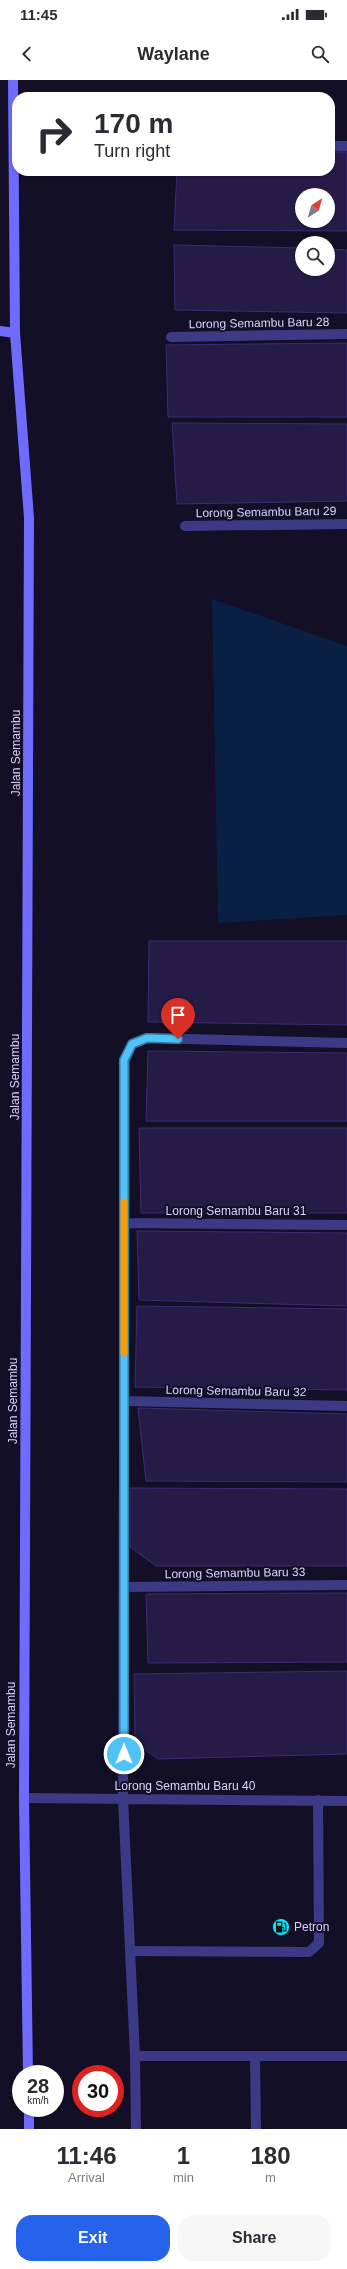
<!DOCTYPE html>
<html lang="en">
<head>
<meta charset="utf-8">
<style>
  :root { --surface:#fff; --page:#f7f7f7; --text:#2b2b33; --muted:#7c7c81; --accent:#2563eb }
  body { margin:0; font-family:Arial,sans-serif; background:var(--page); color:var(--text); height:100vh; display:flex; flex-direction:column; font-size:15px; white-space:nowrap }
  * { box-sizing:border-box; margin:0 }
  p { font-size:13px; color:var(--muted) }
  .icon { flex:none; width:22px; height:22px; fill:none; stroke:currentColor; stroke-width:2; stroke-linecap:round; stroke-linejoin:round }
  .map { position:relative; height:2049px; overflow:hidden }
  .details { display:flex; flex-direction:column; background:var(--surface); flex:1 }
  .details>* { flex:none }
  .hud { position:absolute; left:12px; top:12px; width:323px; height:84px; border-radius:16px; box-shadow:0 1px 3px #0004; background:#fff; color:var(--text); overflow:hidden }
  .needle { width:26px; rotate:37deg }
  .controls { position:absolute; left:295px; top:108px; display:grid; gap:8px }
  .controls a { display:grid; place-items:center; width:40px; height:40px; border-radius:50%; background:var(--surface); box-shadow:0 1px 3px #0004; font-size:20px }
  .speed { position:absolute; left:12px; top:1985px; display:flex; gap:8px; font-size:20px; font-weight:700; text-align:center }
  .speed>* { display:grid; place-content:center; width:52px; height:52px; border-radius:50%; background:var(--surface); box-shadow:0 1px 3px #0004; line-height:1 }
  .speed small { font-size:10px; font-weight:400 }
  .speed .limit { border:6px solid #d22; background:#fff; color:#111 }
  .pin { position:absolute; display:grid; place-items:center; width:34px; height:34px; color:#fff; margin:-41px -17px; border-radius:50% 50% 50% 0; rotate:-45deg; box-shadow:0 0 4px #0007 }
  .pin .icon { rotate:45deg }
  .me { position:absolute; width:44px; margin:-22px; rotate:0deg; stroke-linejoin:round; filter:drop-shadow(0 0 3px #0008) }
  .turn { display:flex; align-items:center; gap:14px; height:84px; padding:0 16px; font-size:18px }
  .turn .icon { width:52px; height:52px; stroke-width:2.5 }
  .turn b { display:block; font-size:28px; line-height:34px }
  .eta { display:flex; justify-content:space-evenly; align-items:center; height:68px; text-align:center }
  .eta b { font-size:24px; font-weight:600; line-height:28px }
  .cta { display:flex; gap:8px; margin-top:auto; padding:8px 16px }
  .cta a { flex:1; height:46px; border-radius:16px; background:var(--accent); color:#fff; font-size:16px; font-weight:600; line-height:46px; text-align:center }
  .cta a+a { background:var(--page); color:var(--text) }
  .status { display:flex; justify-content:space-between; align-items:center; height:28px; padding:0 20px; background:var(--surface); direction:ltr }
  .status svg { height:11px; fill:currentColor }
  header { display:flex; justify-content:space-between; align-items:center; height:52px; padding:0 16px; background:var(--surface); font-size:18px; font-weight:600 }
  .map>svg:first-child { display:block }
</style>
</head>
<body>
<div class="status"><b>11:45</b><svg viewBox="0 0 49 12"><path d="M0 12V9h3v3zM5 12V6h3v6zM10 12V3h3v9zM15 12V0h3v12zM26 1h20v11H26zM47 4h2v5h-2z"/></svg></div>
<header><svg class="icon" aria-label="back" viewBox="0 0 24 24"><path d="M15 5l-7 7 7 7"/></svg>Waylane<svg class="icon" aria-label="search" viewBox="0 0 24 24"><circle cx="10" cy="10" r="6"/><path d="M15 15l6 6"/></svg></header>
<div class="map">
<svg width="347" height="2049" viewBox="0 0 347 2049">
  <rect width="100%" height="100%" fill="#130f26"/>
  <path fill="#0a1f44" d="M212,519L347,566V835L218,843Z"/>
  <path fill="#241b47" stroke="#3b2d73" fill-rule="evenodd" d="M330,72H347V151L174,150L177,91H330ZM302,115H328V141H302Z
    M174,165L302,168V189H328V169L347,170V233L175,230Z
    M347,263V337H168L166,265Z
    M172,343L347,344V421L177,424Z
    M149,861H347V945L148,942Z
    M148,971L347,973V1041H146Z
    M139,1048H347V1133H141Z
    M137,1151L347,1153V1226L139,1220Z
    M137,1226L347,1229V1310L135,1307Z
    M138,1328L347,1334V1402L146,1401Z
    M130,1408L347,1409V1486H156L130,1467Z
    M347,1513V1582L148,1583L146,1514Z
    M347,1591V1674L158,1679L135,1662L134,1594Z"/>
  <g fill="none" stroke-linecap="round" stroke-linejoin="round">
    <path stroke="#3d3a85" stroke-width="10" d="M131,1871L309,1872L319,1863L318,1720
      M255,1976L256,2049"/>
    <path stroke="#3d3a85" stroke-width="10" d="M330,66H347
      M171,257L347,254
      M185,446L347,444
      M124,1143L347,1145
      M124,1321L347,1326
      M124,1507L347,1505
      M24,1718L347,1721
      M135,1976H347
      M136,2049L135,1976L123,1719L125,981L132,964L147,958L347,963"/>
    <path stroke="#6f6bff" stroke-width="10" d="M13,0L15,253L29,438L24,1718L28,1994
      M0,251L15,253
      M29,2028V2049"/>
  </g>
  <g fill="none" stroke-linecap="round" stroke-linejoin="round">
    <g stroke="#337fa1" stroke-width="10">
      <path id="route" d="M124,1674V980L132,964L147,958L178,959"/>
    </g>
    <use href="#route" stroke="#4fc3f7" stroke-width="7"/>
    <path stroke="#f59e0b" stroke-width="7" d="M124,1122V1273"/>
  </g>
  <defs>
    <g id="fuel-disc" transform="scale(0.9)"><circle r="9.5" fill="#00e5ff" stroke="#130f26"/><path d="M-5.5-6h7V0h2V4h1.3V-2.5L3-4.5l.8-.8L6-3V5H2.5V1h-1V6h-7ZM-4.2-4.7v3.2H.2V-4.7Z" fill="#111"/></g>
  </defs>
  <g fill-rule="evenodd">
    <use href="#fuel-disc" x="281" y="1847"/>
  </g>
  <g text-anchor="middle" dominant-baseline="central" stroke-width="4" stroke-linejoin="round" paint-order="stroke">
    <g font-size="12" fill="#d9d4ff" stroke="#130f26">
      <text transform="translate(259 243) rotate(-1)">Lorong Semambu Baru 28</text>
      <text transform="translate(266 432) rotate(-1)">Lorong Semambu Baru 29</text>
      <text transform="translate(16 673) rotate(-90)">Jalan Semambu</text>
      <text transform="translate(15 997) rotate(-90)">Jalan Semambu</text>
      <text x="236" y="1131">Lorong Semambu Baru 31</text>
      <text transform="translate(236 1311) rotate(1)">Lorong Semambu Baru 32</text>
      <text transform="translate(13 1321) rotate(-90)">Jalan Semambu</text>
      <text transform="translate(235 1493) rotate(-1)">Lorong Semambu Baru 33</text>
      <text transform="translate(11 1645) rotate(-90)">Jalan Semambu</text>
      <text x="185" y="1706">Lorong Semambu Baru 40</text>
    </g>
    <g font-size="12" fill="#d9d4ff" stroke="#130f26" text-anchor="start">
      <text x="294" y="1847">Petron</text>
    </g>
  </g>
</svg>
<div class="controls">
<a><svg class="needle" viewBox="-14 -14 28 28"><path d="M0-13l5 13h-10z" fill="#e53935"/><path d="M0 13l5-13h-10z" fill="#7c7c81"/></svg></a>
<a><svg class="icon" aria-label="search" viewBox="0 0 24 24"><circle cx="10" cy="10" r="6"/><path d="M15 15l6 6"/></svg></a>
</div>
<div class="speed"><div>28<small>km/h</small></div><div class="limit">30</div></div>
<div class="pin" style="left:178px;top:959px;background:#d93025"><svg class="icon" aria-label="arrive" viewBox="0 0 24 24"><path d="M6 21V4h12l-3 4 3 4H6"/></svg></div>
<svg class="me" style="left:124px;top:1674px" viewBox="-20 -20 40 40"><circle r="17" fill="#4fc3f7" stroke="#fff" stroke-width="3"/><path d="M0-11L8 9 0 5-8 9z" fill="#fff"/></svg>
<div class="hud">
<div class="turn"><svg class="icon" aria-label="right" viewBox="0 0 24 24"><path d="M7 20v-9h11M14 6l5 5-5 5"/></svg><div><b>170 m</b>Turn right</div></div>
</div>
</div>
<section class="details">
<div class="eta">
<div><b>11:46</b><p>Arrival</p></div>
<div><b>1</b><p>min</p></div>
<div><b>180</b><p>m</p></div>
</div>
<div class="cta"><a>Exit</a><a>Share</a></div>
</section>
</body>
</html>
